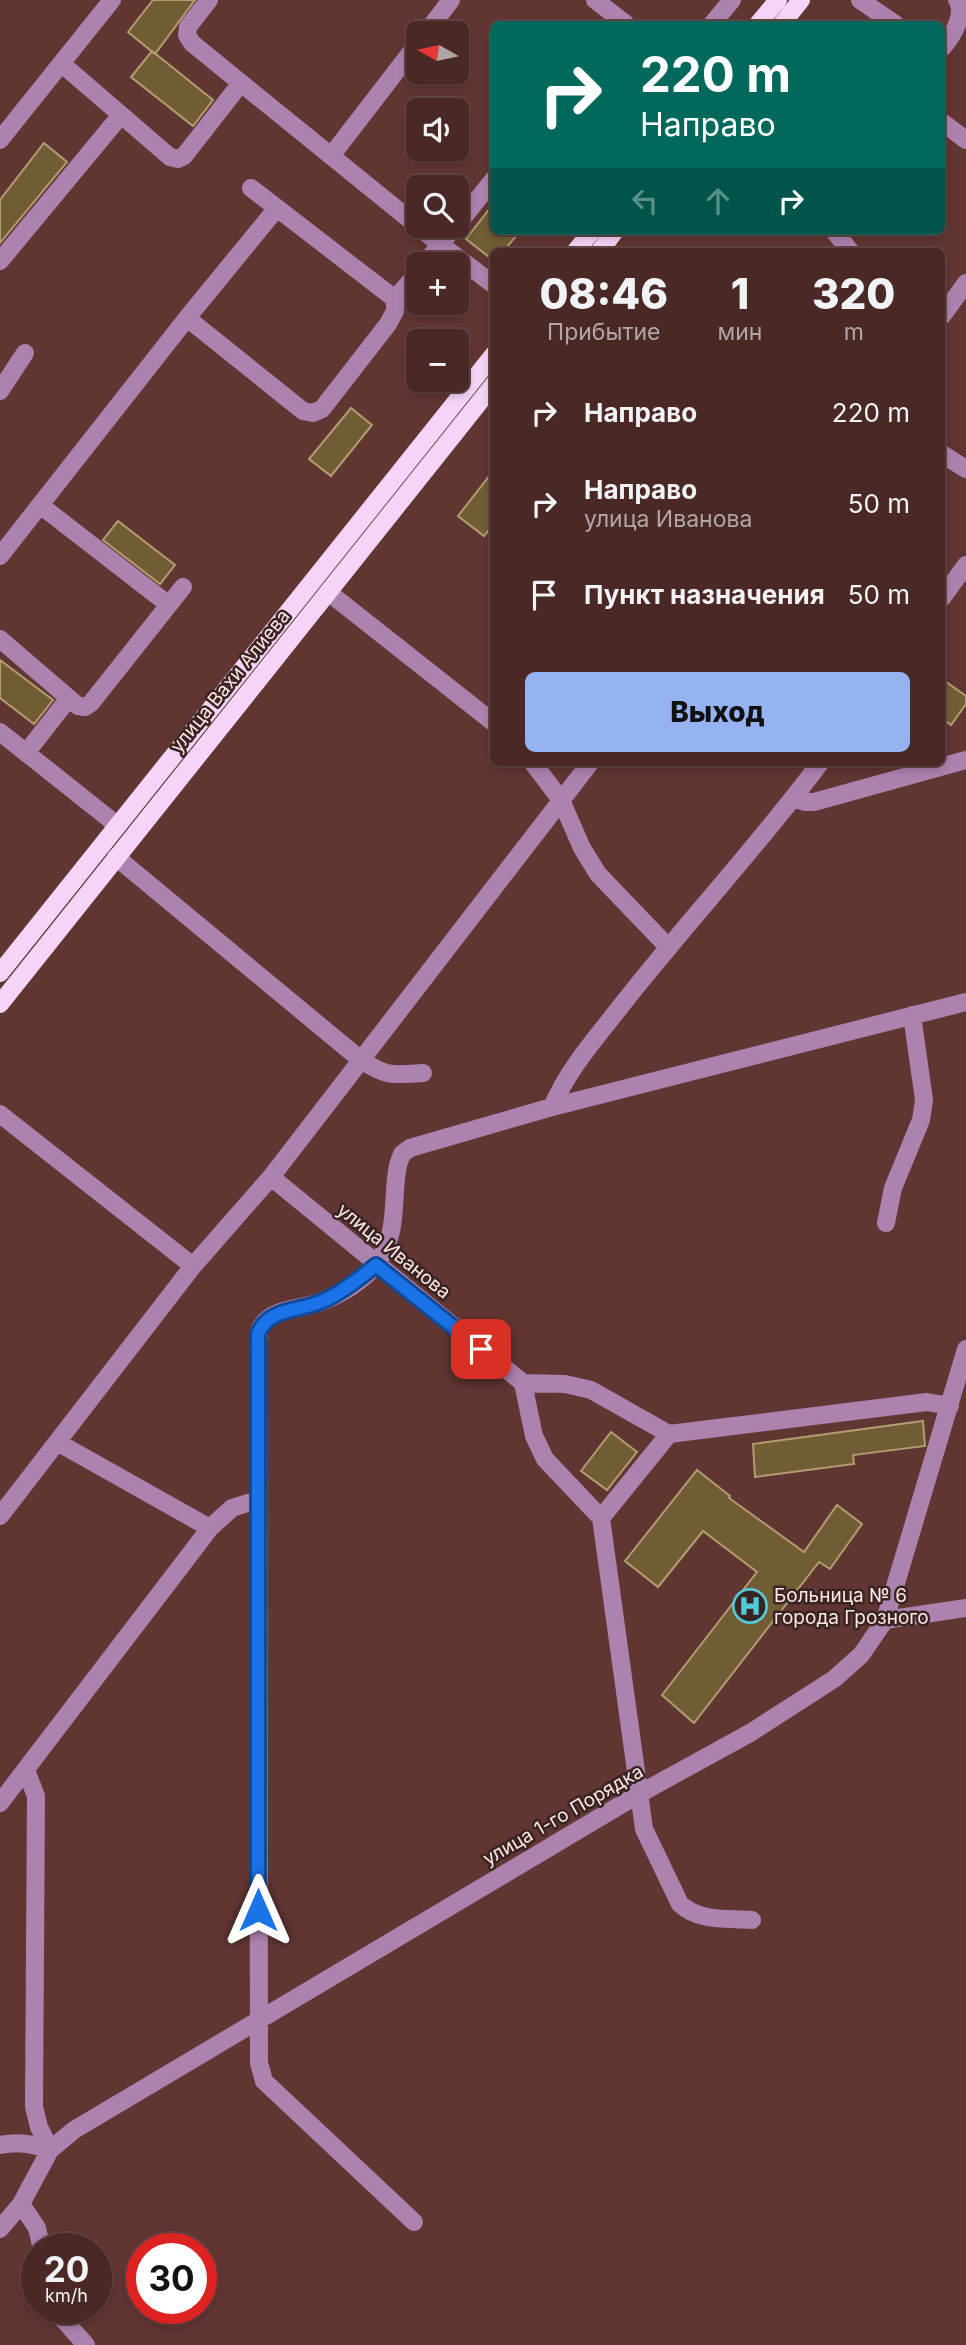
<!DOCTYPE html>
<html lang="ru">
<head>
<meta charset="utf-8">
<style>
  :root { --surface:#492826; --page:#50302e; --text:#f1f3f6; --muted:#b1a6a7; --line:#614443; --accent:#95b2f1 }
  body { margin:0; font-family:Inter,sans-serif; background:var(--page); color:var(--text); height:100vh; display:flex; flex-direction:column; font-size:26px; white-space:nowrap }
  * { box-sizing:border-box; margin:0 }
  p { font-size:23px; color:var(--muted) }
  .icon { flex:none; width:38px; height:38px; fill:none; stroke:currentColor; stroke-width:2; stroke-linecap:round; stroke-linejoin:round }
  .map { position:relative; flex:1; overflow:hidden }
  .drawer { position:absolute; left:490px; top:248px; width:455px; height:518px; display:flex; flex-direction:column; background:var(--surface); border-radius:10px; box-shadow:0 4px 10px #0003,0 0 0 2px var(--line) }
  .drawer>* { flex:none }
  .banner { position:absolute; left:490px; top:21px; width:455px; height:214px; border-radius:10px; box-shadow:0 4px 10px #0003,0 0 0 2px var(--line); background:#00695c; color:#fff; overflow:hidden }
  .needle { width:46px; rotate:279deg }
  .buttons { position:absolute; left:406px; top:21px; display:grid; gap:14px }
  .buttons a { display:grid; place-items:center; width:63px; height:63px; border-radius:10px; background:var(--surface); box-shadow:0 4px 10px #0003,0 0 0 2px var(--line); font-size:35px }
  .speed { position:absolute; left:21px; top:2233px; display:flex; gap:14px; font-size:35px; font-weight:700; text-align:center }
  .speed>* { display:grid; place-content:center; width:91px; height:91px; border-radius:50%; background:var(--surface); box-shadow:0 4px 10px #0003,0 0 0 2px var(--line); line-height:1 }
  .speed small { font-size:18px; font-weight:400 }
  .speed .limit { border:10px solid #d22; background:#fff; color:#111 }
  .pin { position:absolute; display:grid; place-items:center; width:60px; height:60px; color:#fff; margin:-30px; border-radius:14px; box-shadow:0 4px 10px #0006 }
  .me { position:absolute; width:77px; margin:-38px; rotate:0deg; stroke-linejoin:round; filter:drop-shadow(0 0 5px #0008) }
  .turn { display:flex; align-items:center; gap:24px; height:147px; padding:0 35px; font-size:32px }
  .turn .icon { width:91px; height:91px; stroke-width:2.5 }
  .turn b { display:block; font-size:49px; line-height:60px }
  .lanes { display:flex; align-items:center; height:66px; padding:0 35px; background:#0003; justify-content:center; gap:35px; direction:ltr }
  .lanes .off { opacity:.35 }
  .eta { display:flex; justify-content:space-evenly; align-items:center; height:119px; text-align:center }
  .eta b { font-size:42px; font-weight:800; line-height:49px }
  .primary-button { display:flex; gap:14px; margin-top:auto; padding:14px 35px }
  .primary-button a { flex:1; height:80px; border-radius:10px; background:var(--accent); color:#111; font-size:28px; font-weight:800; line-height:80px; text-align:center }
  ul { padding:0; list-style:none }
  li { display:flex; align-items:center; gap:21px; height:91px; padding:0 35px }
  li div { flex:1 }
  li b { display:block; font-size:26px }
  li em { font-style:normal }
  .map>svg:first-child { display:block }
</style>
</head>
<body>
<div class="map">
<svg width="966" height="2345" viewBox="0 0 966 2345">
  <rect width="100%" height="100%" fill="#613532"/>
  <path fill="#715d34" stroke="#b29d72" stroke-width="2" d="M153,0H195L155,54L128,32Z
    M152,51L213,100L193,126L131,77Z
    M44,143L67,162L0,243V200Z
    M494,203V231H520L503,252H494V261L466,239Z
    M351,408L372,425L331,476L309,459Z
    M494,470V523L484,536L458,516Z
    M118,521L175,565L160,584L103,540Z
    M0,660L53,700L34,724L0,698Z
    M942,679L966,696V704L951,725L942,718Z
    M923,1421L925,1446L853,1455L854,1464L755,1477L753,1444Z
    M611,1432L637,1452L607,1490L581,1471Z
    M697,1470L730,1496L729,1498L804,1552L837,1505L862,1524L830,1569L819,1562L694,1723L662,1695L757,1572L703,1531L658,1587L625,1561Z"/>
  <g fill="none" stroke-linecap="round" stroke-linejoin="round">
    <path stroke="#ac82ae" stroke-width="18" d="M209,0L188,27L187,35L192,43L241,83
      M595,0L626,24
      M860,0L895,24
      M712,24L732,0
      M426,33L451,0
      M942,48C953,36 966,13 957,0
      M62,64L170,157L178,159L184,156L241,83L441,245L494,285
      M942,122L966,140
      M0,140L112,0
      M331,156L418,43
      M457,225L494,179
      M834,231L851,252
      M0,261L121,115
      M424,264L447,237
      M395,299L418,272
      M942,316L966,283
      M187,318L277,208
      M0,391L25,353
      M942,454L966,469
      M40,505L169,605
      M0,556L187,318L303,411L313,413L322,409L388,324L395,311V299L251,188
      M328,592L494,723
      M942,598L966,565
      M0,639L78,706L85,707L91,703L183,587
      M0,732L117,825
      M26,753L69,698
      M533,763L561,800L582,848L598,874L668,947
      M794,798L805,802H814L966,760
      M116,857L361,1060C387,1077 392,1075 423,1073
      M552,1107C569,1067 598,1036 624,1002C688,921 758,846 820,763
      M0,1114L193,1266
      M271,1177L523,1383L534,1436L545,1459L601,1518
      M886,1223L893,1188L921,1120L924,1100L912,1015
      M523,1383L565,1384L591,1390L669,1434
      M57,1442L210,1528
      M0,1516L193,1266L271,1177L590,763
      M885,1620L966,1608
      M26,1770L36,1796L34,2107L39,2127L50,2150
      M0,1803L210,1528L232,1508L257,1500
      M752,1920C726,1918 700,1922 680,1904L644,1829L601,1518L669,1434L927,1402L950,1406
      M0,2145C19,2141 32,2144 50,2150
      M21,2204L37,2228L42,2249
      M414,2222L264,2081L259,2063L258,1350C258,1341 257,1331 263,1324C275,1307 305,1309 323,1301C341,1294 365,1280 376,1264C400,1233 391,1199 398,1165L402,1154L410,1148L552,1107L966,1002
      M0,2229L21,2204L50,2150L74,2130L639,1794L750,1733L834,1679L861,1655L885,1620L966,1349
      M53,2308L86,2345"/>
    <path stroke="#f6d4f8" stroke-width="18" d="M758,24L778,0
      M782,24L801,0
      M575,252L592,231
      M599,252L615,231
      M0,973L494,354
      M0,1004L494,384"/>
  </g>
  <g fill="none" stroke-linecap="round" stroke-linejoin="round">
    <g stroke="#114b97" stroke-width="18">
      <path id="route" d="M258,1910V1334C269,1306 302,1312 325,1300C344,1291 360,1278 376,1265L481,1349"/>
    </g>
    <use href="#route" stroke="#1a73e8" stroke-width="12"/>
  </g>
  <defs>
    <g id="hospital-ring" transform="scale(1.75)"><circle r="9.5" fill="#382422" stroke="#52cbd8" stroke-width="1.5"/><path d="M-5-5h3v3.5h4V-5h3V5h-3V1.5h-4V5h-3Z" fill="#52cbd8"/></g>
  </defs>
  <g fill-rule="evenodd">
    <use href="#hospital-ring" x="750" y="1606"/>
  </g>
  <g text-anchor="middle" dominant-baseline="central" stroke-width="5" stroke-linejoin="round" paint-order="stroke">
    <g font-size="19" fill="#fee7e4" stroke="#382422">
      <text transform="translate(230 681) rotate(-51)">улица Вахи Алиева</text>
      <text transform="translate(394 1251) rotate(39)">улица Иванова</text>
      <text transform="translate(563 1815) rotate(-30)">улица 1-го Порядка</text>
    </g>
    <g font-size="19" fill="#fee7e4" stroke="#382422" text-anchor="start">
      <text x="774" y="1595">Больница № 6<tspan x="774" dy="22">города Грозного</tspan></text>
    </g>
  </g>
</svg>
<div class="buttons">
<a><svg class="needle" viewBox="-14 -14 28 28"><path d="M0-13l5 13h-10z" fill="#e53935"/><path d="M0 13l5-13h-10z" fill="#b1a6a7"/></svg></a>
<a><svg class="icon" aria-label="sound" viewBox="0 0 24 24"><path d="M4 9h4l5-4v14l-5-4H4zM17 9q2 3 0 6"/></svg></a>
<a><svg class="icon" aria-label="search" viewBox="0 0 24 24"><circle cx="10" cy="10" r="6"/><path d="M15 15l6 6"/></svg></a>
<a>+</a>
<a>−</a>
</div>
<div class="speed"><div>20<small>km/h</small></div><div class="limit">30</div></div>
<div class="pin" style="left:481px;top:1349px;background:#d93025"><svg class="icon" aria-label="arrive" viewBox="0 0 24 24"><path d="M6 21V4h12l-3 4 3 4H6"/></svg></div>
<svg class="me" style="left:258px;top:1910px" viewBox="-20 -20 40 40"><path d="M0-17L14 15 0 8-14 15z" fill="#1a73e8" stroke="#fff" stroke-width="4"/></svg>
<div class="banner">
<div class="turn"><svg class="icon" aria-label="right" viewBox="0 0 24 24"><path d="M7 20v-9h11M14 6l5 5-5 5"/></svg><div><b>220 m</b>Направо</div></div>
<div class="lanes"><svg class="icon off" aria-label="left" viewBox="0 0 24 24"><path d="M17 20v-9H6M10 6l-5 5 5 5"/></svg><svg class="icon off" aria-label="ahead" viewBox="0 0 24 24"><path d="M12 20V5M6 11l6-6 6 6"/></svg><svg class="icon" aria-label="right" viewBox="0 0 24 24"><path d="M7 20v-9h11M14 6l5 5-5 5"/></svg></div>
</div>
<section class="drawer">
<div class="eta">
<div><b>08:46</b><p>Прибытие</p></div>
<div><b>1</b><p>мин</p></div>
<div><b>320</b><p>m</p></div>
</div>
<ul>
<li><svg class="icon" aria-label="right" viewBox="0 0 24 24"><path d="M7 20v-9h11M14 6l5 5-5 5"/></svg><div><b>Направо</b></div><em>220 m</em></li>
<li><svg class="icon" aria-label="right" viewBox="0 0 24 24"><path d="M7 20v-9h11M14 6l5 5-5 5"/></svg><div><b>Направо</b><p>улица Иванова</p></div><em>50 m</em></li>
<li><svg class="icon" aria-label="arrive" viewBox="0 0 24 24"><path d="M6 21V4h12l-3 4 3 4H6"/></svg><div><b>Пункт назначения</b></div><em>50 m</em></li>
</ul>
<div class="primary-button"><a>Выход</a></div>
</section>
</div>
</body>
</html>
